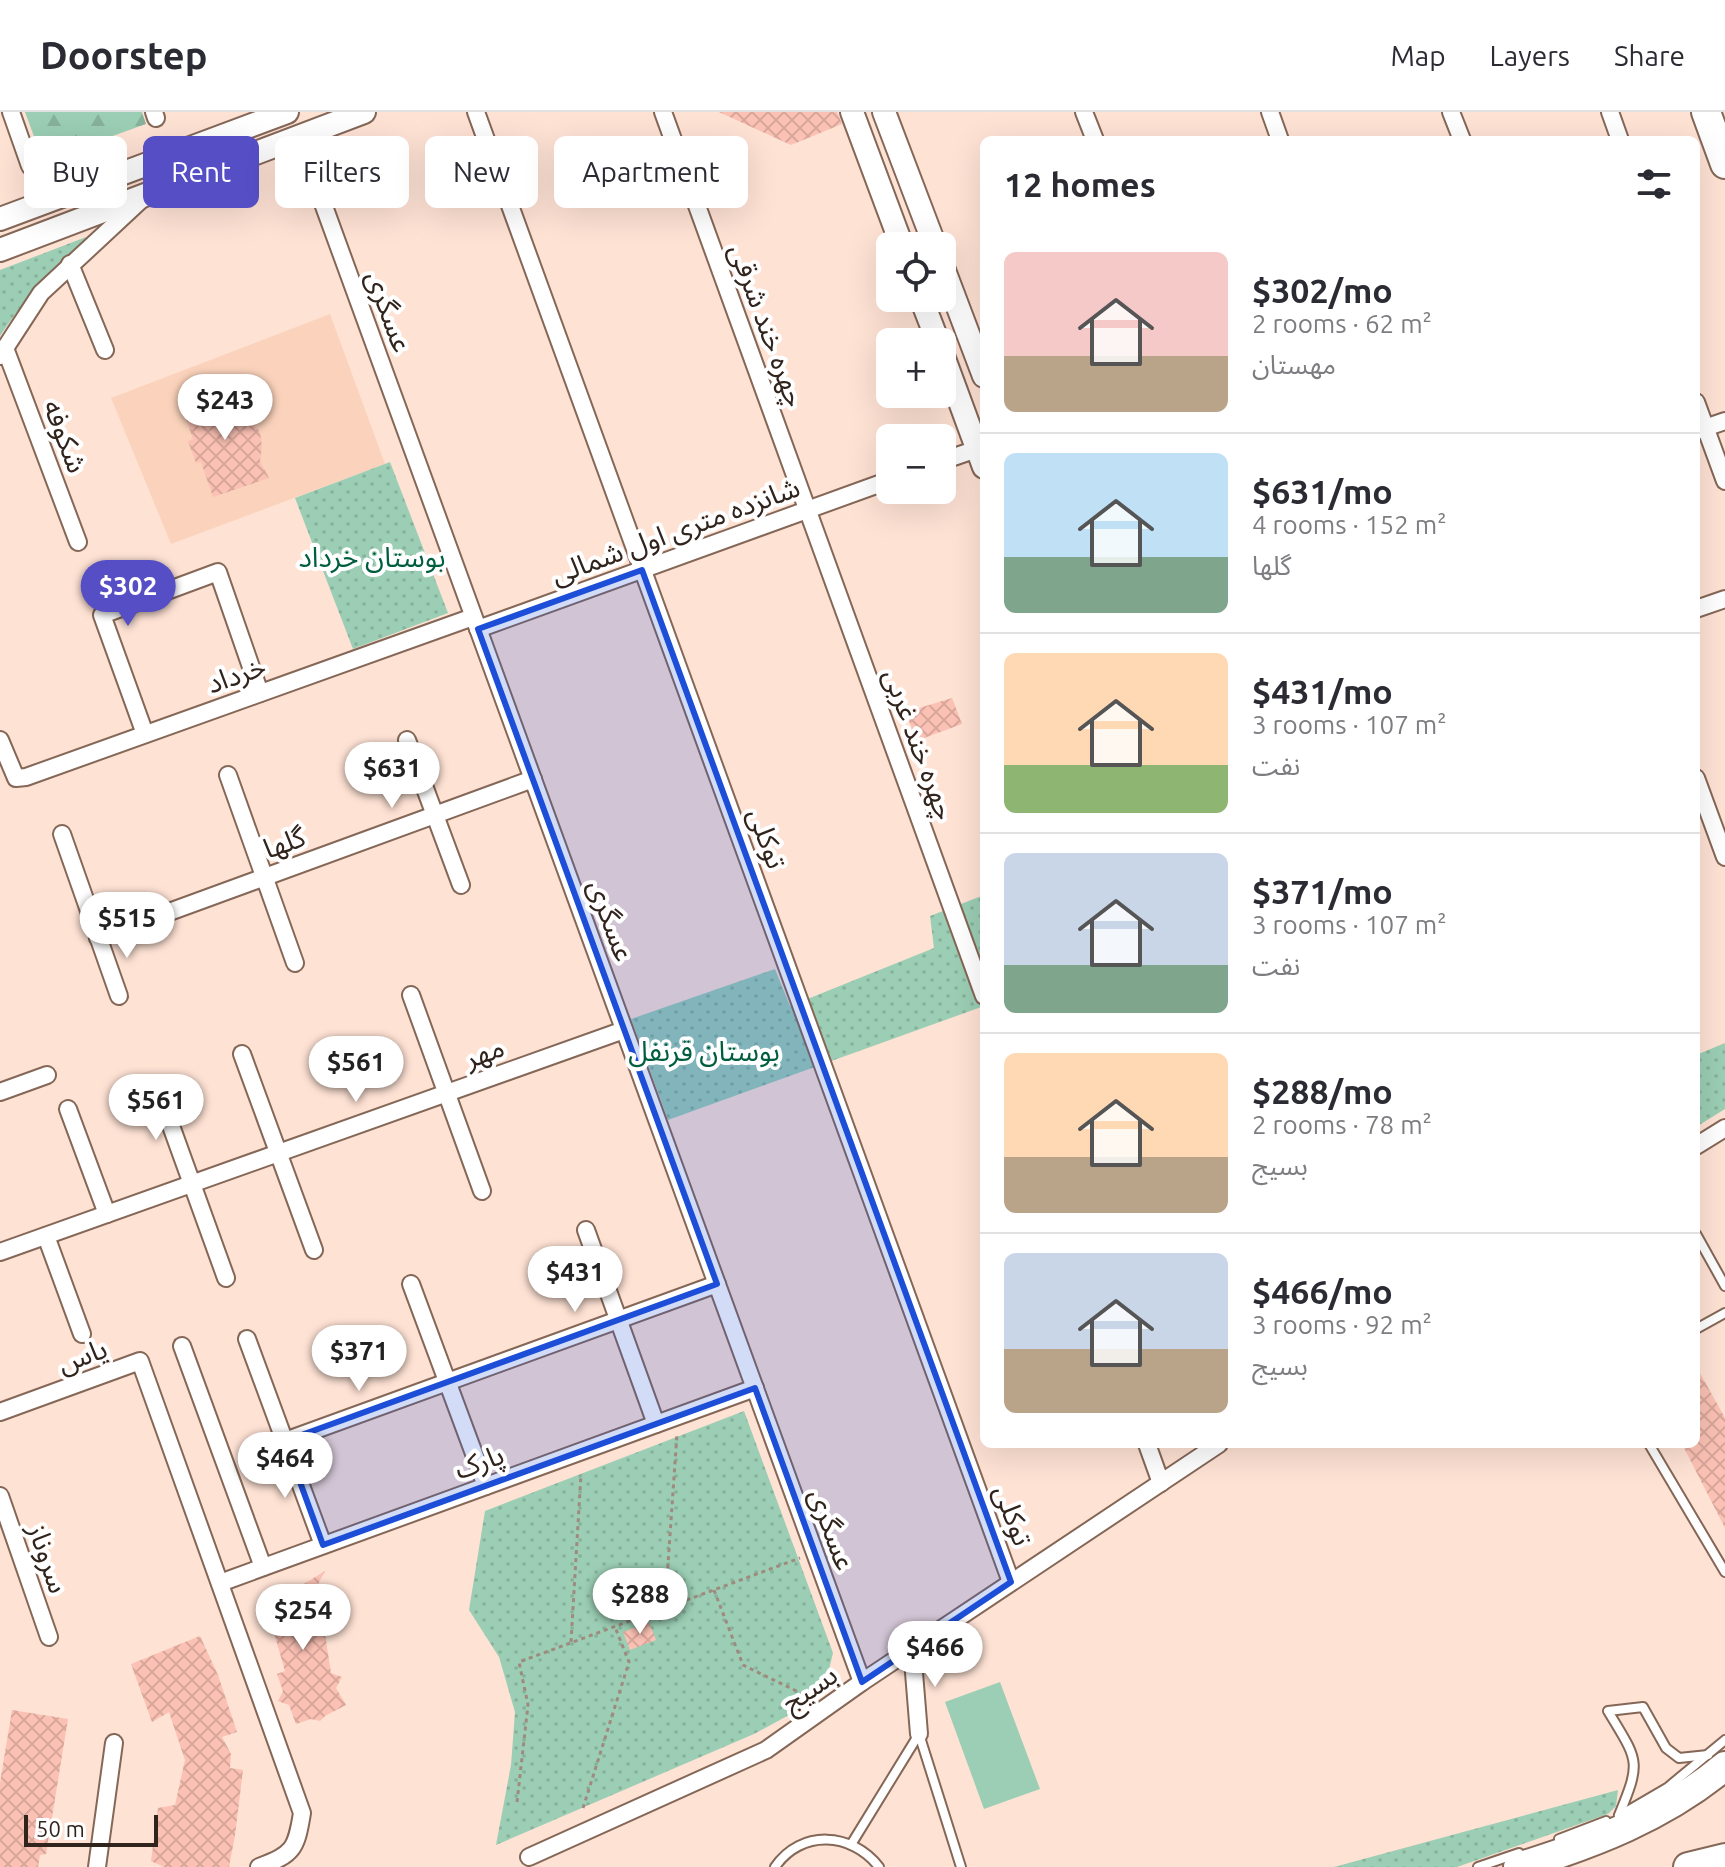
<!DOCTYPE html>
<html lang="en">
<head>
<meta charset="utf-8">
<style>
	body { margin:0; font-family:Ubuntu,"Noto Sans Arabic",sans-serif; background:#f2f2f3; color:#2b2b33; height:100vh; display:flex; flex-direction:column; font-size:30px; white-space:nowrap }
	* { box-sizing:border-box; margin:0 }
	p { font-size:26px; color:#7c7c81 }
	.icon { flex:none; width:44px; height:44px; fill:none; stroke:currentColor; stroke-width:2; stroke-linecap:round; stroke-linejoin:round }
	.map { position:relative; flex:1; overflow:hidden }
	.drawer { position:absolute; left:980px; top:24px; width:720px; height:1312px; display:flex; flex-direction:column; background:#fff; border-radius:12px; box-shadow:0 8px 32px #0002 }
	.drawer>* { flex:none }
	.guide { position:absolute; left:24px; top:24px; width:760px; height:72px; display:flex; gap:16px }
	.tools { position:absolute; left:876px; top:120px; display:grid; gap:16px }
	.tools a { display:grid; place-items:center; width:80px; height:80px; border-radius:12px; background:#fff; box-shadow:0 8px 32px #0002; font-size:40px }
	.scale { position:absolute; left:24px; bottom:20px; width:134px; box-sizing:border-box; padding-left:8px; border:4px solid #31241d; border-top:0; font-size:22px; line-height:28px; white-space:nowrap; color:#31241d; -webkit-text-stroke:6px #fff; paint-order:stroke }
	.price { position:absolute; translate:-50% -68px; padding:0 18px; border-radius:28px; background:#fff; color:#222; font-size:26px; line-height:52px; filter:drop-shadow(0 2px 4px #0008) }
	.price::after { content:''; position:absolute; left:50%; top:48px; width:24px; height:18px; margin-left:-12px; background:inherit; clip-path:polygon(0 0,100% 0,50% 100%) }
	.price.on { background:#554ec5; color:#fff }
	ul { padding:0; list-style:none }
	li { display:flex; align-items:center; gap:24px; height:200px; padding:0 24px }
	li+li { border-top:2px solid #e1e1e2 }
	li span { display:grid; place-items:center; flex:none; width:224px; height:160px; border-radius:12px; color:#555 }
	li>.icon { margin-inline-start:auto }
	span .icon { width:96px; height:96px; fill:#fffc; stroke-width:1 }
	li b { font-size:34px }
	h2 { display:flex; justify-content:space-between; align-items:center; height:96px; padding:0 24px; font-size:34px }
	.tag { padding:0 28px; border-radius:12px; background:#fff; box-shadow:0 8px 32px #0002; font-size:28px; line-height:72px }
	.tag.on { background:#554ec5; color:#fff }
	header { display:flex; align-items:center; gap:48px; box-sizing:border-box; height:112px; padding:0 40px; background:#fff; border-bottom:2px solid #e1e1e2 }
	header strong { font-size:38px }
	nav { display:flex; gap:44px; margin-inline-start:auto; font-size:28px }
	.map>svg:first-child { display:block }
</style>
</head>
<body>
<header>
<strong>Doorstep</strong>
<nav><a>Map</a><a>Layers</a><a>Share</a></nav>
</header>
<div class="map">
<svg width="1725" height="1755" viewBox="0 0 1725 1755">
	<defs>
		<pattern id="green-dots" width="8" height="8" patternUnits="userSpaceOnUse" patternTransform="scale(2)"><rect width="8" height="8" fill="#9bceb4"/><path d="M2 2h.1M6 6h.1" fill="none" stroke="#86b19a" stroke-width="1.8" stroke-linecap="round"/></pattern>
		<pattern id="forest-firs" width="22" height="20" patternUnits="userSpaceOnUse" patternTransform="scale(2)"><rect width="22" height="20" fill="#9bceb4"/><path d="M5 1l3.5 6h-7zM16 11l3.5 6h-7z" fill="#86b19a"/></pattern>
		<pattern id="building-cross-hatch" width="8" height="8" patternUnits="userSpaceOnUse" patternTransform="scale(2)"><rect width="8" height="8" fill="#fbc1b4"/><path d="M0 0l8 8M0 8l8-8" fill="none" stroke="#d8a69a"/></pattern>
	</defs>
	<rect width="100%" height="100%" fill="#fee2d4"/>
	<!-- built -->
	<path fill="#fbd3bc" d="M330 202 385 352 171 432 111 286Z"/>
	<!-- green -->
	<g fill="url(#green-dots)">
		<path d="M94 122C57 152 26 184 0 224V158Z"/>
		<path d="M390 350 448 501 353 537 295 386Z"/>
		<path d="M984 783V894L668 1008 631 907 775 857 790 894 934 836 930 804Z"/>
		<path d="M1725 931V997L1696 1015V943Z"/>
		<path d="M744 1299 833 1541 826 1570 800 1597 754 1622 496 1733 511 1653 515 1600 499 1545 469 1498 485 1399Z"/>
		<path d="M1618 1678 1616 1694 1608 1702 1457 1755H1334Z"/>
	</g>
	<!-- forest -->
	<path fill="url(#forest-firs)" d="M25 0H142L146 12 43 49Z"/>
	<!-- pitch -->
	<path fill="#9bceb4" d="M1000 1570 1040 1677 984 1697 945 1590Z"/>
	<!-- building -->
	<g fill="url(#building-cross-hatch)">
		<path d="M719 0H837L842 12 791 33Z"/>
		<path d="M232 274 240 293 260 320 262 335 260 349 269 366 213 385 201 350 196 351 188 329 193 327 182 294Z"/>
		<path d="M952 586 962 612 916 629 906 600Z"/>
		<path d="M1696 1254 1725 1306V1416L1682 1332H1696Z"/>
		<path d="M325 1459 314 1480 318 1490 327 1497 321 1506 331 1520 325 1522 331 1561 342 1565 336 1576 346 1593 325 1604 320 1609 311 1607 296 1612 289 1593 278 1589 283 1579 277 1562 285 1559 274 1521 262 1515 267 1506 262 1491 271 1481 299 1475Z"/>
		<path d="M649 1510 656 1528 630 1538 623 1520Z"/>
		<path d="M200 1524 218 1563 237 1620 222 1625 231 1642 230 1656 243 1658 235 1723 229 1755H164L151 1749 158 1696 175 1693 185 1648 169 1600 152 1610 131 1552Z"/>
		<path d="M12 1598 68 1607 46 1742 40 1743 38 1755H0V1671Z"/>
	</g>
	<g fill="none" stroke-linecap="round" stroke-linejoin="round">
		<defs>
			<g id="lane">
				<path d="M1696 1122 1725 1174"/>
				<path d="M1696 1217 1725 1201"/>
				<path d="M1649 1332 1725 1460"/>
				<path d="M919 1622 961 1755"/>
				<path d="M1619 1703C1642 1648 1638 1649 1608 1599L1643 1595 1666 1636 1679 1646 1708 1643"/>
				<path d="M1619 1704 1667 1676 1725 1628"/>
				<path d="M1559 1727 1606 1709"/>
				<path d="M852 1731 919 1622"/>
				<path d="M775 1755C801 1717 852 1720 879 1755"/>
				<path d="M1478 1755 1519 1741"/>
			</g>
			<g id="street">
				<path d="M11 0 30 54"/>
				<path d="M154 0 156 6"/>
				<path d="M476 0 1011 1470"/>
				<path d="M663 0 984 884"/>
				<path d="M1084 0 1095 28"/>
				<path d="M1270 0 1280 28"/>
				<path d="M1451 0 1462 28"/>
				<path d="M1610 0 1620 28"/>
				<path d="M313 64 862 1570"/>
				<path d="M70 152 105 238"/>
				<path d="M5 236 78 430"/>
				<path d="M0 244 41 181 140 89"/>
				<path d="M1696 290 1725 369"/>
				<path d="M1696 319 1725 309"/>
				<path d="M942 349 977 337"/>
				<path d="M1696 497 1725 487"/>
				<path d="M478 517 890 368"/>
				<path d="M145 622 102 503 218 460 260 581"/>
				<path d="M0 628 16 666 26 665 473 505"/>
				<path d="M407 628 461 773"/>
				<path d="M228 663 295 851"/>
				<path d="M1696 666 1725 745"/>
				<path d="M62 722 119 884"/>
				<path d="M98 826 533 667"/>
				<path d="M411 883 482 1079"/>
				<path d="M242 942 314 1138"/>
				<path d="M157 975 226 1166"/>
				<path d="M0 980 47 963"/>
				<path d="M68 997 107 1102"/>
				<path d="M1696 1034 1725 1016"/>
				<path d="M586 1118 656 1312"/>
				<path d="M46 1124 82 1222"/>
				<path d="M0 1140 624 918"/>
				<path d="M411 1172 486 1374"/>
				<path d="M247 1227 323 1433"/>
				<path d="M182 1234 263 1455"/>
				<path d="M0 1300 140 1249 302 1701C296 1738 293 1742 259 1755"/>
				<path d="M285 1329 717 1172"/>
				<path d="M1147 1332 1161 1371"/>
				<path d="M0 1384 49 1525"/>
				<path d="M220 1471 755 1276"/>
				<path d="M912 1536 919 1622"/>
				<path d="M529 1745 766 1638 862 1570 1219 1332"/>
				<path d="M97 1755 114 1631"/>
			</g>
			<g id="secondary">
				<path d="M852 0 902 134"/>
				<path d="M884 0 935 134"/>
				<path d="M0 107 287 0"/>
				<path d="M0 138 364 0"/>
				<path d="M942 153 984 264"/>
				<path d="M921 186 938 230"/>
				<path d="M942 241 984 355"/>
			</g>
			<g id="highway">
				<path d="M1706 0 1725 52"/>
				<path d="M1518 1755C1593 1732 1664 1705 1725 1654"/>
				<path d="M1688 1755 1725 1746"/>
			</g>
		</defs>
		<!-- lane casing -->
		<use href="#lane" stroke="#856757" stroke-width="12"/>
		<!-- street casing -->
		<use href="#street" stroke="#856757" stroke-width="20"/>
		<!-- secondary casing -->
		<use href="#secondary" stroke="#856757" stroke-width="26"/>
		<!-- highway casing -->
		<use href="#highway" stroke="#856757" stroke-width="32"/>
		<!-- path -->
		<g stroke="#9f8a7f" stroke-width="3" stroke-dasharray="4 4" stroke-linecap="butt">
			<path d="M714 1478 743 1553 811 1586"/>
			<path d="M665 1496 677 1322"/>
			<path d="M571 1530 581 1362"/>
			<path d="M517 1690 528 1593 519 1550 800 1446"/>
			<path d="M583 1696 629 1550 615 1515"/>
		</g>
		<!-- lane -->
		<use href="#lane" stroke="#fff" stroke-width="8"/>
		<!-- street -->
		<use href="#street" stroke="#fff" stroke-width="16"/>
		<!-- secondary -->
		<use href="#secondary" stroke="#fff" stroke-width="22"/>
		<!-- highway -->
		<use href="#highway" stroke="#fff" stroke-width="28"/>
	</g>
	<!-- marked area -->
	<path fill="#1d4ed8" fill-opacity="0.2" stroke="#1d4ed8" stroke-width="6" stroke-linejoin="round" d="M642 458 1011 1470 862 1570 755 1276 323 1433 285 1329 717 1172 478 517Z"/>
	<g text-anchor="middle" dominant-baseline="central" stroke-width="8" stroke-linejoin="round" paint-order="stroke">
		<!-- street labels -->
		<g font-size="28" fill="#31241d" stroke="#fff">
			<text transform="translate(390 199) rotate(70)">عسگری</text>
			<text transform="translate(768 213) rotate(70)">چهره خند شرقی</text>
			<text transform="translate(66 324) rotate(69)">شکوفه</text>
			<text transform="translate(675 418) rotate(-20)">شانزده متری اول شمالی</text>
			<text transform="translate(236 562) rotate(-19)">خرداد</text>
			<text transform="translate(920 632) rotate(70)">چهره خند غربی</text>
			<text transform="translate(768 726) rotate(70)">توکلی</text>
			<text transform="translate(284 730) rotate(-20)">گلها</text>
			<text transform="translate(612 808) rotate(70)">عسگری</text>
			<text transform="translate(484 940) rotate(-20)">مهر</text>
			<text transform="translate(82 1243) rotate(-20)">یاس</text>
			<text transform="translate(479 1349) rotate(-20)">پارک</text>
			<text transform="translate(1014 1403) rotate(70)">توکلی</text>
			<text transform="translate(833 1417) rotate(70)">عسگری</text>
			<text transform="translate(49 1446) rotate(71)">سروناز</text>
			<text transform="translate(809 1576) rotate(-35)">بسیج</text>
		</g>
		<!-- park labels -->
		<g font-size="28" fill="#005e3f" stroke="#fff">
			<text x="372" y="444">بوستان خرداد</text>
			<text x="704" y="938">بوستان قرنفل</text>
		</g>
	</g>
</svg>
<div class="tools">
<a><svg class="icon" aria-label="locate" viewBox="0 0 24 24"><circle cx="12" cy="12" r="6"/><path d="M12 2v4M12 18v4M2 12h4M18 12h4"/></svg></a>
<a>+</a>
<a>−</a>
</div>
<div class="scale">50 m</div>
<b class="price" style="left:225px;top:330px">$243</b>
<b class="price on" style="left:128px;top:516px">$302</b>
<b class="price" style="left:392px;top:698px">$631</b>
<b class="price" style="left:127px;top:848px">$515</b>
<b class="price" style="left:356px;top:992px">$561</b>
<b class="price" style="left:156px;top:1030px">$561</b>
<b class="price" style="left:575px;top:1202px">$431</b>
<b class="price" style="left:359px;top:1281px">$371</b>
<b class="price" style="left:285px;top:1388px">$464</b>
<b class="price" style="left:640px;top:1524px">$288</b>
<b class="price" style="left:303px;top:1540px">$254</b>
<b class="price" style="left:935px;top:1577px">$466</b>
<div class="guide">
<a class="tag">Buy</a>
<a class="tag on">Rent</a>
<a class="tag">Filters</a>
<a class="tag">New</a>
<a class="tag">Apartment</a>
</div>
<section class="drawer">
<h2>12 homes<svg class="icon" aria-label="filters" viewBox="0 0 24 24"><path d="M4 7h16M4 17h16"/><circle cx="9" cy="7" r="2"/><circle cx="15" cy="17" r="2"/></svg></h2>
<ul>
<li><span style="background:linear-gradient(#f6c9c9 65%,#b9a48a 0)"><svg class="icon" aria-label="home" viewBox="0 0 24 24"><path d="M3 11l9-7 9 7M6 9v11h12V9"/></svg></span><div><b>$302/mo</b><p>2 rooms · 62 m²</p><p>مهستان</p></div></li>
<li><span style="background:linear-gradient(#bfe0f5 65%,#7fa58c 0)"><svg class="icon" aria-label="home" viewBox="0 0 24 24"><path d="M3 11l9-7 9 7M6 9v11h12V9"/></svg></span><div><b>$631/mo</b><p>4 rooms · 152 m²</p><p>گلها</p></div></li>
<li><span style="background:linear-gradient(#ffd9b3 70%,#8fb573 0)"><svg class="icon" aria-label="home" viewBox="0 0 24 24"><path d="M3 11l9-7 9 7M6 9v11h12V9"/></svg></span><div><b>$431/mo</b><p>3 rooms · 107 m²</p><p>نفت</p></div></li>
<li><span style="background:linear-gradient(#c9d6e8 70%,#7fa58c 0)"><svg class="icon" aria-label="home" viewBox="0 0 24 24"><path d="M3 11l9-7 9 7M6 9v11h12V9"/></svg></span><div><b>$371/mo</b><p>3 rooms · 107 m²</p><p>نفت</p></div></li>
<li><span style="background:linear-gradient(#ffd9b3 65%,#b9a48a 0)"><svg class="icon" aria-label="home" viewBox="0 0 24 24"><path d="M3 11l9-7 9 7M6 9v11h12V9"/></svg></span><div><b>$288/mo</b><p>2 rooms · 78 m²</p><p>بسیج</p></div></li>
<li><span style="background:linear-gradient(#c9d6e8 60%,#b9a48a 0)"><svg class="icon" aria-label="home" viewBox="0 0 24 24"><path d="M3 11l9-7 9 7M6 9v11h12V9"/></svg></span><div><b>$466/mo</b><p>3 rooms · 92 m²</p><p>بسیج</p></div></li>
</ul>
</section>
</div>
</body>
</html>
